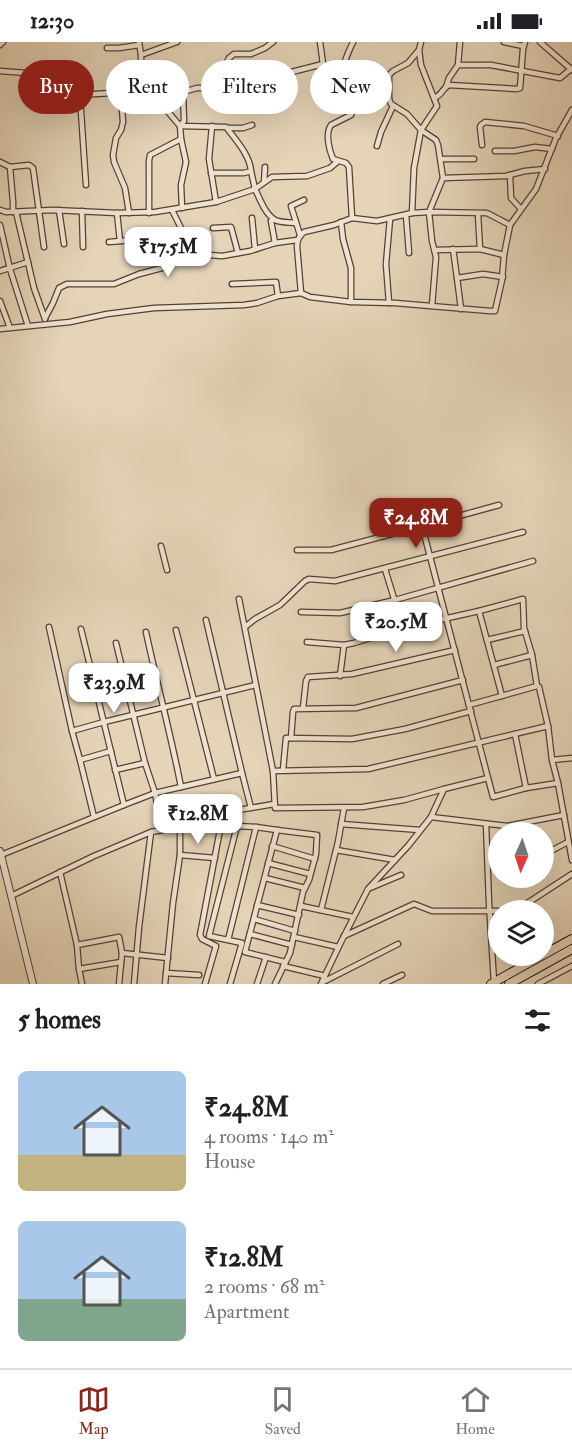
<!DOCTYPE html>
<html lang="en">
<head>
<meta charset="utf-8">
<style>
	body { margin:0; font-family:"IM FELL Double Pica",serif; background:#f2f2f2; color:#202124; height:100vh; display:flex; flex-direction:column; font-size:22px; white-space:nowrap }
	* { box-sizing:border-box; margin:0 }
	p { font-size:20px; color:#757577 }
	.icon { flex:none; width:33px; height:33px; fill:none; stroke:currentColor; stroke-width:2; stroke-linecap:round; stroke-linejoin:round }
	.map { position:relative; height:942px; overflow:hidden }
	.drawer { display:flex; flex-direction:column; background:#fff; flex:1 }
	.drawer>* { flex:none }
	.top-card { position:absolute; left:18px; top:18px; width:537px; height:54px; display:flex; gap:12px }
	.needle { width:39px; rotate:183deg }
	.buttons { position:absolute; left:488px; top:780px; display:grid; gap:12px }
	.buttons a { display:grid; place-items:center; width:66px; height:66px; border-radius:50%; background:#fff; box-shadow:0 6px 24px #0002; font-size:30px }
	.price { position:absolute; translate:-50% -51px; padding:0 14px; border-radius:12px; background:#fff; color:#222; font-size:20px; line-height:39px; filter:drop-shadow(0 2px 3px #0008) }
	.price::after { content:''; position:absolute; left:50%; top:36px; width:18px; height:14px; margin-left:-9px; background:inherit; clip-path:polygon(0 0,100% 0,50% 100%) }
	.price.selected { background:#8f2418; color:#fff }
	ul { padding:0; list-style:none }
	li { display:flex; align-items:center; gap:18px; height:150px; padding:0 18px }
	li span { display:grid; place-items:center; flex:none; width:168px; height:120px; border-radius:9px; color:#555 }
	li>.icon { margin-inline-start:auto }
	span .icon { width:72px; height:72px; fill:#fffc; stroke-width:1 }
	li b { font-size:26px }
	h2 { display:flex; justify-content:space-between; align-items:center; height:72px; padding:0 18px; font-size:26px }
	.pill { padding:0 21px; border-radius:27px; background:#fff; box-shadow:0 6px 24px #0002; font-size:21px; line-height:54px }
	.pill.selected { background:#8f2418; color:#fff }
	.status { display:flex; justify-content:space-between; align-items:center; height:42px; padding:0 30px; background:#fff; direction:ltr }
	.status svg { height:16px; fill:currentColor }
	.dock { display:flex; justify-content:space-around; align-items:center; height:84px; border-top:2px solid #e0e0e0; background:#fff; font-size:16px; color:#757577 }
	.dock a { display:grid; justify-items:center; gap:3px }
	.dock .selected { color:#8f2418 }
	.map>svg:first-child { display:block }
</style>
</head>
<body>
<div class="status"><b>12:30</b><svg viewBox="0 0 49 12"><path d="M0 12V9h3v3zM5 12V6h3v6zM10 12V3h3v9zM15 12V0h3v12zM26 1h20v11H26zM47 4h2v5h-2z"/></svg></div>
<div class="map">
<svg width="572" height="942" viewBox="0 0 572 942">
	<rect width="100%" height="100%" fill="#e5d4b8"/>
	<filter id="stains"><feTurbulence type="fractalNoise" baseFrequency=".00333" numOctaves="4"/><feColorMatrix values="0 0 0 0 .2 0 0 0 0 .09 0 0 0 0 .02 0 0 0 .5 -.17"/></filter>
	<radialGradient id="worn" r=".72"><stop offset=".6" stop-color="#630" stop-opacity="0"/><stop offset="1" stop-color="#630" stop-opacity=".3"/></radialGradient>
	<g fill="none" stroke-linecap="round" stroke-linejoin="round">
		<defs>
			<g id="minor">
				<path d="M320 0 323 22 331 27 344 31"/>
				<path d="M353 0C350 7 345 16 344 24 342 36 349 53 360 58L389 57"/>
				<path d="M504 0 523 4"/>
				<path d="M540 0 572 28"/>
				<path d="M0 3 3 0"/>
				<path d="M107 6H119L139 3"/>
				<path d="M141 13 177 0"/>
				<path d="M458 23H491L560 36 571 27"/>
				<path d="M244 28 255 31 276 34 323 22"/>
				<path d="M0 29 40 32 55 26H65L69 29 80 53"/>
				<path d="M446 45 449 36 458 23 460 0"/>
				<path d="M434 56C443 53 442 46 449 43L517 47 520 46 523 7 525 0"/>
				<path d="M212 84 209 117 216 160"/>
				<path d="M228 86H243L252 83"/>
				<path d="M482 103 480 85 481 83 485 80 524 84 558 94"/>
				<path d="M377 104 381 90 393 64"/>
				<path d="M495 109H514L535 105 552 107"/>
				<path d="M441 117H474"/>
				<path d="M0 120 10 125 29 123 33 126 44 205"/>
				<path d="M10 125 13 160V170"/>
				<path d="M251 129 255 147 272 135 307 134 330 126 337 120"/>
				<path d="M211 131H244L251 129C250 113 235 97 226 85L180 84 184 79 183 50 197 46H213L223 35 225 24 229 16 234 12H251L265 6 273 0"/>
				<path d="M510 133 511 156 521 167"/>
				<path d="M443 136 506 134 525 129 545 127"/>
				<path d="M264 140 265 125"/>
				<path d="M86 143 80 55V53L111 51 121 54 126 39 141 20V13L139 0"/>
				<path d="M0 168 6 170 53 168 117 171 155 170 216 160 255 147C260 157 265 172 275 178 281 181 290 180 296 181"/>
				<path d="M59 168 64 202"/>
				<path d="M172 168 185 194 190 214"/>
				<path d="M82 169 83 205"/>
				<path d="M16 170 34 246 45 277"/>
				<path d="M117 171 120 199"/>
				<path d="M129 171 125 146 114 120 113 113 116 96 121 88 123 80 121 54 130 53 164 65 180 84 181 97 186 120 181 143 182 166"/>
				<path d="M149 171V119L150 113 181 97"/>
				<path d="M412 171 414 126 421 88 437 64 421 23 419 8 421 0"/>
				<path d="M478 172 480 207"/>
				<path d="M406 173 409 211"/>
				<path d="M252 176 255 207"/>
				<path d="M352 176 349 125 346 121 333 117C329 108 325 91 331 83L351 73 357 57"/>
				<path d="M271 179 275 201"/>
				<path d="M341 180 343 197 351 226V260"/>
				<path d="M0 183 10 227 28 284"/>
				<path d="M213 186 231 185 238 211"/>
				<path d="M300 193 291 164 304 158"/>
				<path d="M109 200 133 198"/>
				<path d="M453 207 457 236"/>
				<path d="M435 208 480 207 504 213"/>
				<path d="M0 229 28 220"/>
				<path d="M232 242 276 240 278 254"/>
				<path d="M301 251 297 204C297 198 299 194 304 190L334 183 352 176 377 179 412 171 429 170 443 136 438 103 436 98 421 88 407 72 391 62 389 57V33L393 29 408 21 419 8"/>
				<path d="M0 259 10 286"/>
				<path d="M389 261 386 222 390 177"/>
				<path d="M432 264 436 215 432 199 429 170 487 171 510 183"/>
				<path d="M461 267 457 236 483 232 503 235"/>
				<path d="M45 276 53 261 59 246 67 242H114L139 232 162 226 190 214 197 212 222 214 250 209 275 201 297 198"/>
				<path d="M0 287 70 280 107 272 154 266 244 263 257 261 278 254 301 251 310 255 351 260 395 261 490 269H495L502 238 504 213 510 183 536 147 556 96 572 68"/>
				<path d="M422 484 499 463"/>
				<path d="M161 504 167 528"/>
				<path d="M297 508H331L422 484 488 736 444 747 431 775 408 804 368 847 340 902 321 942"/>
				<path d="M385 527 403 586"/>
				<path d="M239 557 273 729"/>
				<path d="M479 569 502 654"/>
				<path d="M301 570 340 571 395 558 533 519"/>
				<path d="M206 578 242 731"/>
				<path d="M49 585 72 689 104 680 256 643"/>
				<path d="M245 585 255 577 280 563 305 539 309 537 335 539 523 490"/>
				<path d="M81 587 124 763"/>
				<path d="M176 588 214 737"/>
				<path d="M146 590C157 642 171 693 181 745"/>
				<path d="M487 598 525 589"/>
				<path d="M307 600 344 603 354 601 403 586 479 569 523 557 524 586 532 613 537 644"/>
				<path d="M116 601 145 721 155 751 162 788"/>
				<path d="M494 623 532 613"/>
				<path d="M340 634 344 603"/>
				<path d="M469 663 537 644 539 645 548 684"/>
				<path d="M303 666 306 639 308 635 352 632 455 608"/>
				<path d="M72 689 80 718 111 709"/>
				<path d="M515 692 526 746"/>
				<path d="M291 696 293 670 294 667 356 666 463 638"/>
				<path d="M80 718 94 775"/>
				<path d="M115 728 145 721"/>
				<path d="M283 728 286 696 352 697 405 687 471 669"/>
				<path d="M488 736 493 755 526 746 558 741 572 818"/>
				<path d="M558 741 552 718 572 716"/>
				<path d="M444 747 404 758 363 765 275 766 273 729 368 727 548 684 552 718"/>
				<path d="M431 775 507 784 564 773"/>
				<path d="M341 782 420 788"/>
				<path d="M486 782 489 861 494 940"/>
				<path d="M256 785 277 788"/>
				<path d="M272 804 315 817"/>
				<path d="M336 808 395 818"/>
				<path d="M1 813 124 763 155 751 242 731 251 766"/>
				<path d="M180 813 215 816"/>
				<path d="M543 813 568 800"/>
				<path d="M268 821 310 832"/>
				<path d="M60 830 77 903"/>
				<path d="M265 836 305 846"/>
				<path d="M370 846 401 833"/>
				<path d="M11 854 94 814 151 790"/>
				<path d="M257 863 299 873"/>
				<path d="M301 864 353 875"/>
				<path d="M321 868 338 800 344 766"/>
				<path d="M509 868H515L523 864 572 832"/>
				<path d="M254 877 295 889"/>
				<path d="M250 892 292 903"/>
				<path d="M344 894 414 862 432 869H498"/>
				<path d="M294 895 338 905"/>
				<path d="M228 898 256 785 237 784 209 894 242 901 230 942"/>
				<path d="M121 920 79 927 77 903 119 895 122 911 168 916"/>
				<path d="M283 924 325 934"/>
				<path d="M79 927 82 942"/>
				<path d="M166 931 199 933"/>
				<path d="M323 940 398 902"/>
				<path d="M119 942 122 911"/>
				<path d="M134 942 139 885 151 790 180 785"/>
				<path d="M165 942 173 861 180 813V785L233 769 274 762"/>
				<path d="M205 942 216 904 202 897 200 893 223 772"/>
				<path d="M257 942 266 915"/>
				<path d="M275 942 290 911 303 850 309 838 316 812 317 793 277 788 245 910 285 920"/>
				<path d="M383 942 402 933"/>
				<path d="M538 942 572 924"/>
			</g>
			<path id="tertiary" d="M0 809 33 942"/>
			<g id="trunk">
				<path d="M543 913 572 897"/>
				<path d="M491 942 541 914"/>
				<path d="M509 942 572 907"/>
			</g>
		</defs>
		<!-- minor casing -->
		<use href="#minor" stroke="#564031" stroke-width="7"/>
		<!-- tertiary casing -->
		<use href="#tertiary" stroke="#564031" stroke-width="8"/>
		<!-- trunk casing -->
		<use href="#trunk" stroke="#270e04" stroke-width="10"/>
		<!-- minor -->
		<use href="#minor" stroke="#eee3d1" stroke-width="4.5"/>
		<!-- tertiary -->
		<use href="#tertiary" stroke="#eee3d1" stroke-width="6"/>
		<!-- trunk -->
		<use href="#trunk" stroke="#e5d4b8" stroke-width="8"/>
	</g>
	<rect width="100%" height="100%" filter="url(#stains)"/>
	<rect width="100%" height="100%" fill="url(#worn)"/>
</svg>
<div class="buttons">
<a><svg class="needle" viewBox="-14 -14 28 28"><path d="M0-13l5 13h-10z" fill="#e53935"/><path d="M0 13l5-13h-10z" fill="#757577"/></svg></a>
<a><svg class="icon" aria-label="layers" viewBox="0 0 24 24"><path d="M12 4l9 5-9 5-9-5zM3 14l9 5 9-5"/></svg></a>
</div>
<b class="price" style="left:168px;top:236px">₹17.5M</b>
<b class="price selected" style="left:416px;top:507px">₹24.8M</b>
<b class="price" style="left:396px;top:611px">₹20.5M</b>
<b class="price" style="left:114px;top:672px">₹23.9M</b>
<b class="price" style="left:198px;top:803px">₹12.8M</b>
<div class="top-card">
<a class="pill selected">Buy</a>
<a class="pill">Rent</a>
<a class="pill">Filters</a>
<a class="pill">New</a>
</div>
</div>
<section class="drawer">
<h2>5 homes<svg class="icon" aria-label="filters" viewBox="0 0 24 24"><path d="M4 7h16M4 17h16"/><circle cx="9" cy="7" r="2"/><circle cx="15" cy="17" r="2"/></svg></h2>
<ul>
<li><span style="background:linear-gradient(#a9c7e8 70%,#c2b280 0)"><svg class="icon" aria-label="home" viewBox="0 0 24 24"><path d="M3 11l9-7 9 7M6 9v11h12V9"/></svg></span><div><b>₹24.8M</b><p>4 rooms · 140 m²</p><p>House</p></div></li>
<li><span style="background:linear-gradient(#a9c7e8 65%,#7fa58c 0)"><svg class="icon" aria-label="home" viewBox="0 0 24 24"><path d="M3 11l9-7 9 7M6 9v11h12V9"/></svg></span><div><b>₹12.8M</b><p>2 rooms · 68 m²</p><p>Apartment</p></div></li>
</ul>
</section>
<nav class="dock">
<a class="selected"><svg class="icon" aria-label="map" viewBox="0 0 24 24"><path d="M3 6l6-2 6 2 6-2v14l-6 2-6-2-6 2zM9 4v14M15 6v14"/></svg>Map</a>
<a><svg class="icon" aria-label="saved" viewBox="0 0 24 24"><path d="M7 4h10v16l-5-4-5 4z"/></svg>Saved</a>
<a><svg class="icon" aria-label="home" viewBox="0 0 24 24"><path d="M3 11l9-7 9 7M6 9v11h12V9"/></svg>Home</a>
</nav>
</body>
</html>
